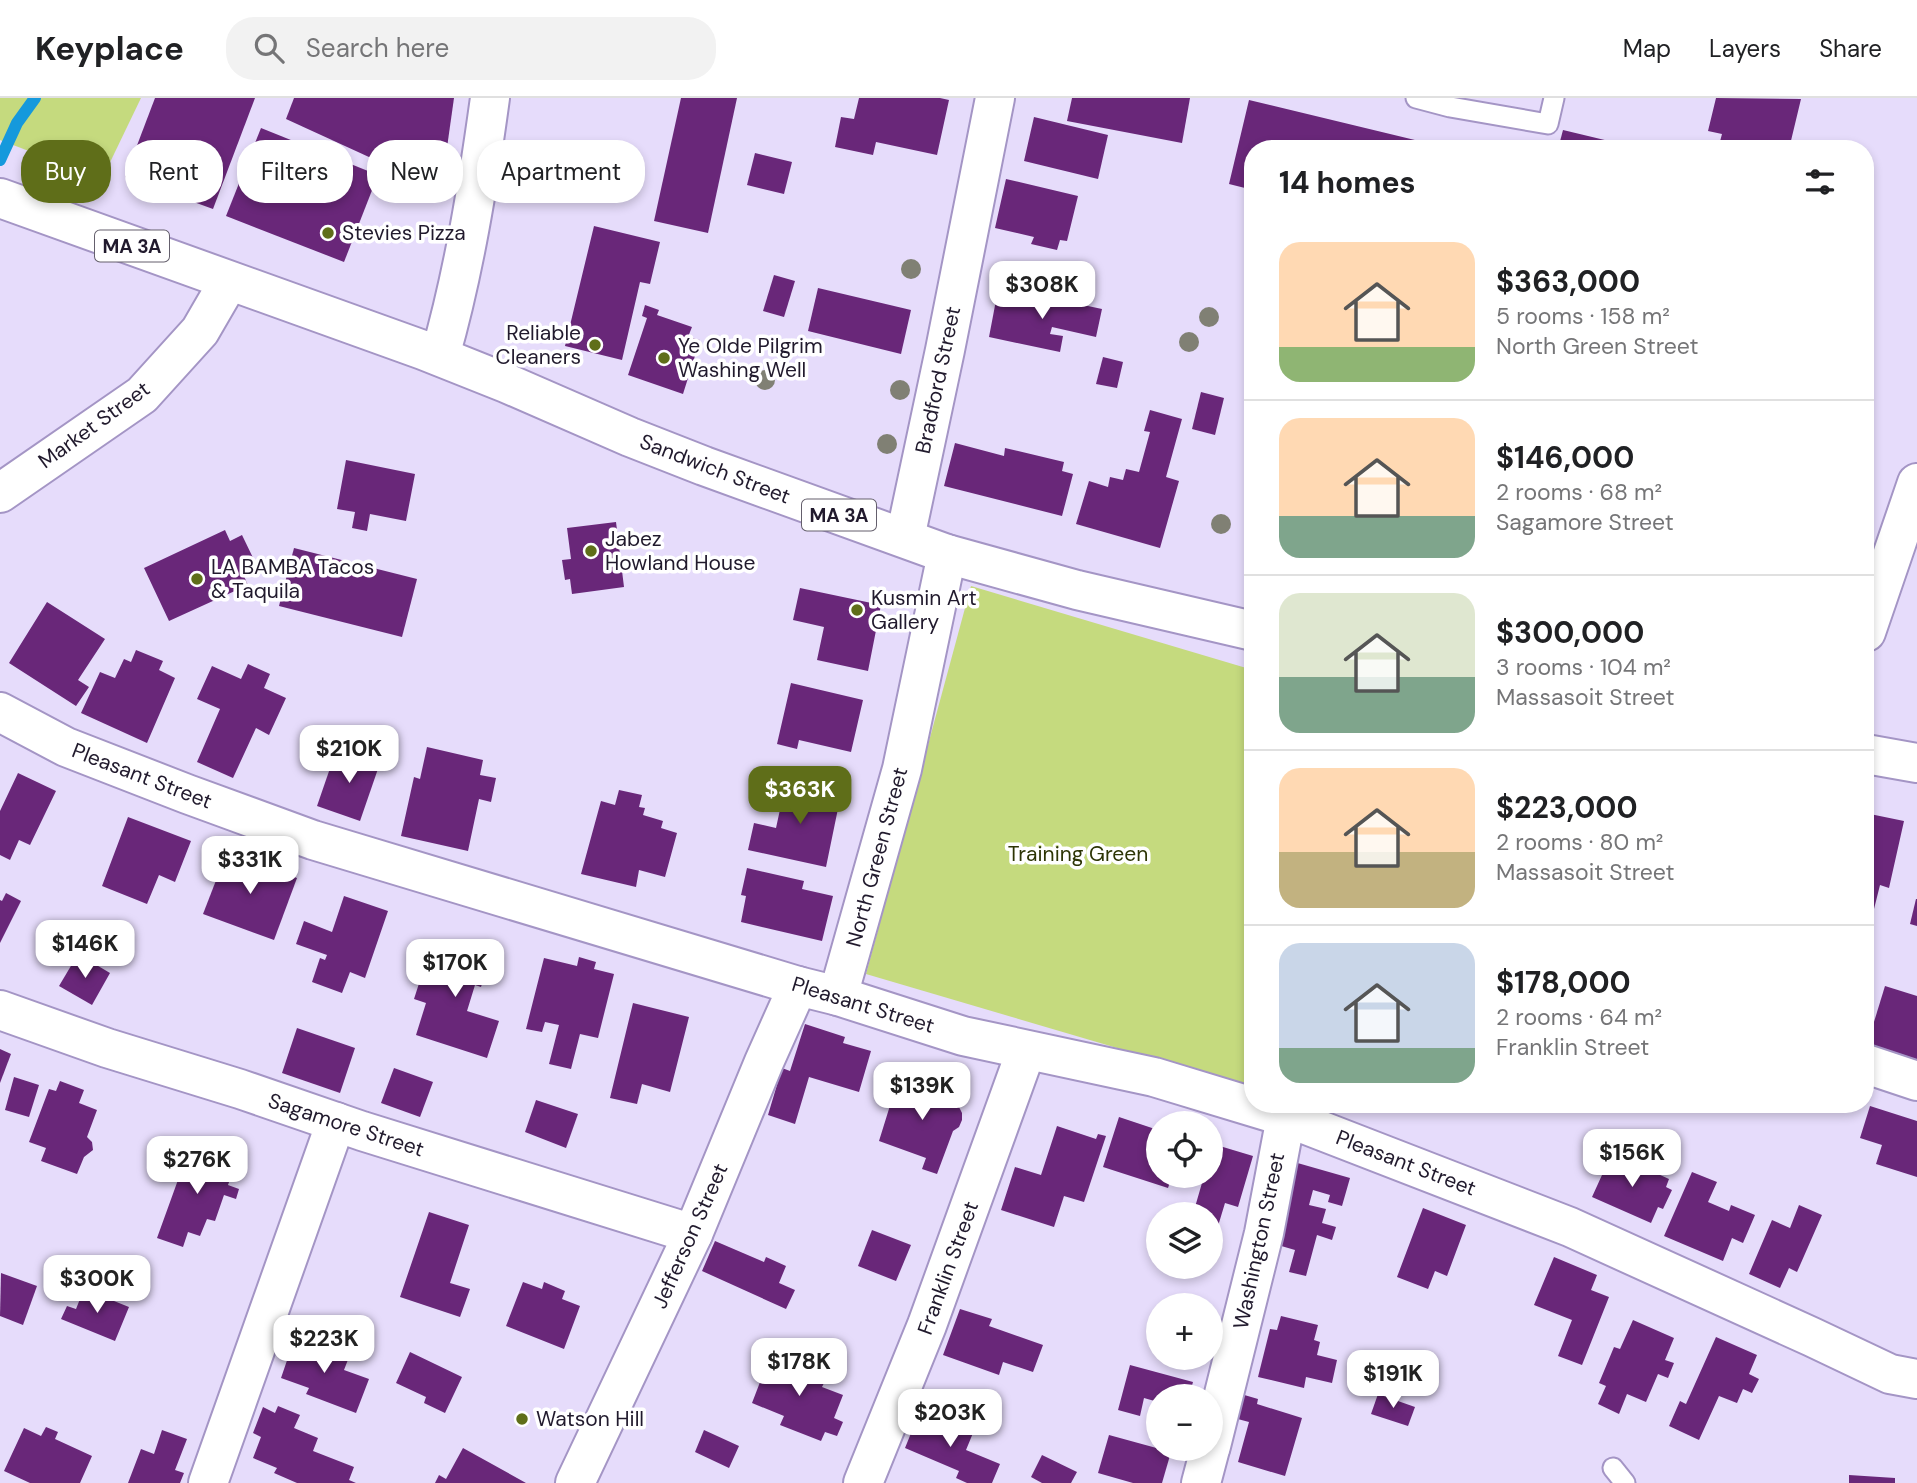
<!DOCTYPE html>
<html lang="en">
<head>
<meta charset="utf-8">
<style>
	body { margin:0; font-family:"DM Sans",sans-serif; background:#f2f2f2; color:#202124; height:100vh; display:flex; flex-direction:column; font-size:26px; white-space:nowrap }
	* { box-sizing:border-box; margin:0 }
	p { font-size:23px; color:#757577 }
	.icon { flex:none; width:38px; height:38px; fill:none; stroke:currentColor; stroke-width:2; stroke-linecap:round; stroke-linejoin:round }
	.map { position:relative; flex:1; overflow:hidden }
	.drawer { position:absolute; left:1244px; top:42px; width:630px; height:973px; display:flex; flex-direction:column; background:#fff; border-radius:28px; box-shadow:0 4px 10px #0003 }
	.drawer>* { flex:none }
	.top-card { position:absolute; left:21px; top:42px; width:665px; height:63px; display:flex; gap:14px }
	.tools { position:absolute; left:1146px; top:1013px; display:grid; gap:14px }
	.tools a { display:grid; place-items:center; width:77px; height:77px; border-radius:50%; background:#fff; box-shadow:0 4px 10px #0003; font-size:35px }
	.price { position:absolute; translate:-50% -60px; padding:0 16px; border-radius:14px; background:#fff; color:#222; font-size:23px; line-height:46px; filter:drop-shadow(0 2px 4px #0008) }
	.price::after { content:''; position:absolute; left:50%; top:42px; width:21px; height:16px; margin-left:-10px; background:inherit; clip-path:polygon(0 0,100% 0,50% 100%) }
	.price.selected { background:#5f6e19; color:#fff }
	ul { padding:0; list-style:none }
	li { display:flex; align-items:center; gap:21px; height:175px; padding:0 35px }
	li+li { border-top:2px solid #e0e0e0 }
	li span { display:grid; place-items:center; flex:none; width:196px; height:140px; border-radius:21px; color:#555 }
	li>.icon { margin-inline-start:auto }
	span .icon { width:84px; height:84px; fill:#fffc; stroke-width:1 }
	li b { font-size:30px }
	h2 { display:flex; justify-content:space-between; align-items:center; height:84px; padding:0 35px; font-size:30px }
	.pill { padding:0 24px; border-radius:28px; background:#fff; box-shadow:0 4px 10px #0003; font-size:24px; line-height:63px }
	.pill.selected { background:#5f6e19; color:#fff }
	header { display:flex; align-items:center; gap:42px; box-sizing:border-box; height:98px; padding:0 35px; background:#fff; border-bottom:2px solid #e0e0e0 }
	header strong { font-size:33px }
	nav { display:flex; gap:38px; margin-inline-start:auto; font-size:24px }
	.search { width:490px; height:63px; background:#f2f2f2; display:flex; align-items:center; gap:18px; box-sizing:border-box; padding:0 24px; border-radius:28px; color:#757577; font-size:26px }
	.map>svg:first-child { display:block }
</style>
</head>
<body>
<header>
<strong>Keyplace</strong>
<div class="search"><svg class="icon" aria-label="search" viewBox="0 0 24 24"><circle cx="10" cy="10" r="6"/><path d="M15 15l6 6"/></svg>Search here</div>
<nav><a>Map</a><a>Layers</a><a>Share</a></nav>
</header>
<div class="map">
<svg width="1917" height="1385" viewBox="0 0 1917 1385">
	<rect width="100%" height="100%" fill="#e6dcfb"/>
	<!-- park -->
	<g fill="#c5da7e">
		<path d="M0 0H141L102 81 0 42Z"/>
		<path d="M971 488 1253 572V990L866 876Z"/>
	</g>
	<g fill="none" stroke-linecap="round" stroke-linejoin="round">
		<!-- stream -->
		<path stroke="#1599dc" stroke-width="12" d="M0 62 17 25 35 0"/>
	</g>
	<!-- building -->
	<g fill="#692779">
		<path d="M155 0H255L213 111 125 79Z"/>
		<path d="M294 0H454L441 92 286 21Z"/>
		<path d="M681 0H737L708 135 654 123Z"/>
		<path d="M859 0H940L949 2 937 57 876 44 873 57 835 49 841 19 854 21Z"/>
		<path d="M1072 0H1190L1182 45 1067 23Z"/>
		<path d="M1716 0 1801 1 1789 51H1718L1722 36 1708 33Z"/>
		<path d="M1249 2 1448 50V51H1253V92L1229 86Z"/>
		<path d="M1034 19 1108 37 1098 81 1024 63Z"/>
		<path d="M261 30 378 77 344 164 226 118Z"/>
		<path d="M1563 32 1638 50V51H1558Z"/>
		<path d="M755 55 792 64 784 96 747 87Z"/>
		<path d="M1006 81 1078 98 1067 143 1060 142 1057 152 1031 146 1034 139 995 130Z"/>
		<path d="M594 128 660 144 650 186 640 184 622 262 565 248Z"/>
		<path d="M774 177 795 183 784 219 763 213Z"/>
		<path d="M818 190 911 212 901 256 808 233Z"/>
		<path d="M997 197 1040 206 1041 198 1102 211 1096 239 1052 229 1050 236 1063 238 1060 254 989 239Z"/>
		<path d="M645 207 659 212 657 217 692 229 688 239 700 242 683 296 628 277 647 220 642 218Z"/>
		<path d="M1103 259 1123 264 1117 290 1096 286Z"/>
		<path d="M1201 294 1224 300 1215 337 1192 331Z"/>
		<path d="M1150 312 1182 321 1166 379 1179 383 1160 450 1076 426 1089 383 1108 389 1110 379 1123 382 1126 371 1139 374 1150 334 1144 333Z"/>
		<path d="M955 345 1004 358 1005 350 1064 364 1062 373 1073 376 1062 418 944 388Z"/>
		<path d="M346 362 415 376 406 423 370 416 367 433 352 430 355 414 337 411Z"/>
		<path d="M616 424 624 489 572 496 570 481 565 482 562 462 571 461 567 430Z"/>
		<path d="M225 432 230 443 242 437 257 468 242 474 248 487 169 523 144 470Z"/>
		<path d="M294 450 417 481 402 539 279 508Z"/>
		<path d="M800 490 881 507 868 573 817 562 824 529 793 522Z"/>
		<path d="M47 504 105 541 78 582 89 589 76 608 9 565Z"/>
		<path d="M136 552 163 563 159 572 175 580 147 645 81 615 100 574 115 580 124 561 131 564Z"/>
		<path d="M248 566 270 576 264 590 286 600 269 637 256 630 233 680 197 664 220 611 197 601 212 568 241 581Z"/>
		<path d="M791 585 863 602 851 654 799 642 797 651 777 646Z"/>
		<path d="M427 649 483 662 480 677 496 680 491 704 479 701 468 753 401 738 414 679 420 681Z"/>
		<path d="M337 650 380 665 360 723 317 708Z"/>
		<path d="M18 675 56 693 30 747 19 742 10 762 0 757V713Z"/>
		<path d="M786 684 841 696 826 769 748 752 754 725 776 730Z"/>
		<path d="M619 692 642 697 639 709 645 710 643 717 663 723 661 730 677 735 665 779 639 772 636 789 581 776 601 703 615 707Z"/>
		<path d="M1870 716 1904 723 1889 790 1880 787 1870 827 1866 826V728H1867Z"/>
		<path d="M128 719 191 743 175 784 159 777 147 806 102 788Z"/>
		<path d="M227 754 297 780 274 842 203 816Z"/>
		<path d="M747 770 804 783 802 791 833 798 822 843 741 824 746 798 741 797Z"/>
		<path d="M6 795 21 803 0 845V802L2 803Z"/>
		<path d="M344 798 388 813 365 880 350 874 342 895 312 884 320 860 325 862 327 857 296 846 304 823 332 834Z"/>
		<path d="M1916 801H1917V828L1910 826Z"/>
		<path d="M433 842 473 855 474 849 492 854 481 889 475 887 467 913 499 923 487 960 416 937 426 905 414 901Z"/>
		<path d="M78 856 110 875 92 907 59 888Z"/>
		<path d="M579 859 596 864 594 871 614 876 598 940 580 936 571 971 549 966 559 927 545 924 542 934 526 931 544 860 577 868Z"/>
		<path d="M1885 888 1917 898V970L1866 950Z"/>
		<path d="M633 905 689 919 670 994 642 986 637 1006 610 1000Z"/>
		<path d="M805 926 845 939 843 945 871 953 859 994 809 979 795 1026 768 1017 782 970 790 973Z"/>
		<path d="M297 930 355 950 340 995 282 975Z"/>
		<path d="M0 951 11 956 0 985Z"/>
		<path d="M394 970 433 984 420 1019 381 1005Z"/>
		<path d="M14 979 39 987 29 1019 5 1012Z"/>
		<path d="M922 979 951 988 947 1003 958 1007 962 1015V1022L959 1029 953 1033 937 1076 922 1071 926 1060 879 1043 897 985 918 992Z"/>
		<path d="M60 983 84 992 79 1005 97 1012 87 1039 92 1044 93 1052 84 1059 77 1076 41 1063 46 1050 29 1044 49 991 56 993Z"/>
		<path d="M536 1002 578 1016 566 1050 525 1034Z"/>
		<path d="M1870 1008 1917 1023V1079L1876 1066 1882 1047 1860 1040Z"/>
		<path d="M1119 1019 1158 1032V1078H1172L1168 1090 1103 1069Z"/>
		<path d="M1057 1028 1096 1041 1098 1036 1106 1038 1084 1104 1064 1098 1054 1129 1001 1112 1015 1069 1041 1077Z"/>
		<path d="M1213 1046 1253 1058 1238 1109 1225 1105 1215 1138 1211 1137V1116H1193L1204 1078H1211Z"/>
		<path d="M200 1051 236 1064 228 1087 239 1091 236 1101 224 1097 215 1123 207 1121 200 1138 188 1134 183 1149 157 1140 187 1057 196 1060Z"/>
		<path d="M1612 1055 1669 1081 1666 1089 1672 1092 1663 1111 1658 1109 1651 1125 1592 1099Z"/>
		<path d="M1294 1064 1350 1080 1342 1108 1328 1104 1330 1097 1313 1092 1309 1107 1326 1111 1322 1125 1336 1129 1332 1142 1317 1137 1306 1178 1289 1174 1295 1152 1271 1145Z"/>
		<path d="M1692 1074 1717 1084 1708 1104 1729 1113 1731 1107 1755 1117 1743 1145 1732 1140 1723 1163 1664 1138Z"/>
		<path d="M1799 1107 1822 1117 1797 1174 1789 1170 1780 1190 1749 1176 1772 1122 1790 1130Z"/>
		<path d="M1423 1110 1466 1127 1447 1178 1435 1173 1428 1191 1397 1179Z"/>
		<path d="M429 1114 469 1127 450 1185 470 1191 460 1219 400 1199Z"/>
		<path d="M872 1132 911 1147 896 1183 858 1168Z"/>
		<path d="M715 1143 764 1164 766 1159 786 1168 779 1185 795 1192 786 1211 702 1173Z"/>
		<path d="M1554 1159 1597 1177 1591 1192 1609 1199 1582 1267 1558 1258 1572 1222 1534 1207Z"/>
		<path d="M1 1175 37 1188 23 1227 0 1218Z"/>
		<path d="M523 1184 542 1191 544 1184 565 1193 562 1201 580 1208 564 1251 506 1228Z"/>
		<path d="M84 1191 129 1209 115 1243 61 1221 67 1208 76 1211Z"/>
		<path d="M960 1211 992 1221 989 1228 1043 1247 1033 1274 1003 1264 999 1277 943 1257Z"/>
		<path d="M1281 1218 1318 1227 1314 1242 1320 1244 1317 1257 1337 1262 1332 1285 1306 1279 1304 1290 1258 1279 1270 1231 1277 1232Z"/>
		<path d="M1633 1222 1674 1240 1665 1262 1674 1265 1668 1280 1658 1276 1646 1304 1627 1296 1619 1316 1598 1306 1606 1288 1599 1285 1614 1249 1620 1251Z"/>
		<path d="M295 1239 349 1259 344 1272 369 1281 356 1315 306 1296 309 1290 281 1280Z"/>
		<path d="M1716 1239 1757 1257 1749 1276 1759 1281 1752 1295 1743 1291 1737 1305 1719 1298 1699 1342 1669 1328 1680 1303 1686 1306Z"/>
		<path d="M772 1253 810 1269 807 1274 826 1281 822 1289 843 1297 834 1320 843 1324 837 1338 825 1334 821 1343 780 1327 784 1318 752 1305Z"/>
		<path d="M410 1254 462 1279 445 1315 424 1305 426 1299 396 1285Z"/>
		<path d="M1130 1267 1193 1284 1189 1298H1158V1304L1144 1300 1140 1318 1118 1312Z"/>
		<path d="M1241 1296 1258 1301 1257 1306 1302 1320 1285 1378 1238 1364 1249 1324 1234 1320Z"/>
		<path d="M1378 1296 1415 1309 1408 1328 1371 1316Z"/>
		<path d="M278 1308 300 1317 294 1330 318 1340 313 1353 354 1369 349 1382 356 1385H297L274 1375 277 1370 253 1360 261 1339 253 1335 263 1309 275 1315Z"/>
		<path d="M920 1313 973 1335 966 1352 1000 1366 992 1385H967L956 1380 959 1373 905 1350Z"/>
		<path d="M46 1329 58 1334 55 1341 92 1358 80 1385H30L4 1373 24 1330 41 1338Z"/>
		<path d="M162 1332 187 1341 175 1372 184 1375 180 1385H128L141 1351 154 1356Z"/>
		<path d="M704 1332 739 1348 729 1370 695 1354Z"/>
		<path d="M1109 1337 1171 1354 1162 1385H1133L1098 1375Z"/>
		<path d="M463 1350 526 1385H435L439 1377 446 1381Z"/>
		<path d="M1042 1357 1077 1374 1071 1385H1042L1031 1379Z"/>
		<path d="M1849 1377 1895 1380V1385H1849Z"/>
	</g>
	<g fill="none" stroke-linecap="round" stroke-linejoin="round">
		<defs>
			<g id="service">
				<path d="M1416 0 1450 9 1548 26 1554 0"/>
				<path d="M1613 1370 1625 1385"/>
			</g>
			<g id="minor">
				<path d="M905 440 945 252 995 0"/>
				<path d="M1866 534 1917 385"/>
				<path d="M0 614 66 649 187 696 313 742 798 888 838 898 963 938 1154 979 1286 1019 1570 1129 1812 1239 1890 1276 1917 1281"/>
				<path d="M838 898 902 671 947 456"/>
				<path d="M0 912 107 950 240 991 362 1033 693 1136"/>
				<path d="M1866 966 1917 983"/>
				<path d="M1211 1348 1264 1135 1286 1019"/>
				<path d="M208 1385 336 1024"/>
				<path d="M575 1385 693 1136 764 964 798 888"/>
				<path d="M863 1385 927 1227 1026 953"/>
				<path d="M1201 1385 1210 1351"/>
			</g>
			<g id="secondary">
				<path d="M440 258C464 174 478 87 490 0"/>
				<path d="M0 395 142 297 200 233 229 183"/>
			</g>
			<g id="primary">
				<path d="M0 100 423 252 506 285 630 339 704 368 947 456 1077 492 1253 533"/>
				<path d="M1866 656 1917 665"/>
			</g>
		</defs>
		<!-- service casing -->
		<use href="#service" stroke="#a495c5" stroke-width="23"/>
		<!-- minor casing -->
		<use href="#minor" stroke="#a495c5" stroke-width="42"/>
		<!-- secondary casing -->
		<use href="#secondary" stroke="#a495c5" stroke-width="42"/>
		<!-- primary casing -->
		<use href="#primary" stroke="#a495c5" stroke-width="42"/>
		<!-- service -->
		<use href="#service" stroke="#fff" stroke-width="19"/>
		<!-- minor -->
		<use href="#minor" stroke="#fff" stroke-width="38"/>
		<!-- secondary -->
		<use href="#secondary" stroke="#fff" stroke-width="38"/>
		<!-- primary -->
		<use href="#primary" stroke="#fff" stroke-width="38"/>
	</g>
	<!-- trees -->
	<g fill="#808074">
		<circle cx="911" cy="171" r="10"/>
		<circle cx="1209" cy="219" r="10"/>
		<circle cx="1189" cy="244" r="10"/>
		<circle cx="765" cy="282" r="10"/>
		<circle cx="900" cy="292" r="10"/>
		<circle cx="887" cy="346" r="10"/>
		<circle cx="1221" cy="426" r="10"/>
	</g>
	<!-- markers -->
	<g fill="#5f6e19" stroke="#fff" stroke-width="2.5">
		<circle cx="328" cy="135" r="7"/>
		<circle cx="595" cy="247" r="7"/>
		<circle cx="664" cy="260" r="7"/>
		<circle cx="591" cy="453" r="7"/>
		<circle cx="197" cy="481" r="7"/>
		<circle cx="857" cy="512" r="7"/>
		<circle cx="522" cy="1321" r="7"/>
	</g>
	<g text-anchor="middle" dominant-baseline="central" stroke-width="7" stroke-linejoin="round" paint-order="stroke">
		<!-- shield labels -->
		<g fill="#fff" stroke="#645f6c" stroke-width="2">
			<rect x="95" y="132.5" width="74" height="31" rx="5"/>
			<rect x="802" y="401.5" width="74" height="31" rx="5"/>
		</g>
		<g font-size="19" font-weight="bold" fill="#211a2d">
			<text x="132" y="148">MA 3A</text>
			<text x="839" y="417">MA 3A</text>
		</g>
		<!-- poi labels -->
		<g font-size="21" fill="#211a2d" stroke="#fff" text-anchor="start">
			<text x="342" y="135">Stevies Pizza</text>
			<text x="581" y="235" text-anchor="end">Reliable<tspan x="581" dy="24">Cleaners</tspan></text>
			<text x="678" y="248">Ye Olde Pilgrim<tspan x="678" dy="24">Washing Well</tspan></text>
			<text x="605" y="441">Jabez<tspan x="605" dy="24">Howland House</tspan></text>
			<text x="211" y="469">LA BAMBA Tacos<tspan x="211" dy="24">&amp; Taquila</tspan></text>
			<text x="871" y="500">Kusmin Art<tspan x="871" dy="24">Gallery</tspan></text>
			<text x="536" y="1321">Watson Hill</text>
		</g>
		<!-- street labels -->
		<g font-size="21" fill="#211a2d" stroke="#fff">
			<text transform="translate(938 282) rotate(-78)">Bradford Street</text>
			<text transform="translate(94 327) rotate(-36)">Market Street</text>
			<text transform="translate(715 371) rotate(21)">Sandwich Street</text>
			<text transform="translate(142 678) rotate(21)">Pleasant Street</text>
			<text transform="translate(877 759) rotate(-75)">North Green Street</text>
			<text transform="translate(863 907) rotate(17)">Pleasant Street</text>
			<text transform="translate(346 1027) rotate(18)">Sagamore Street</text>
			<text transform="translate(1406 1065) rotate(21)">Pleasant Street</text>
			<text transform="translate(690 1138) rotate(-66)">Jefferson Street</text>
			<text transform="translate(1259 1143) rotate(-78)">Washington Street</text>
			<text transform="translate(948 1170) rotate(-70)">Franklin Street</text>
		</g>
		<!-- park labels -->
		<g font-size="21" fill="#2d3505" stroke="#fff">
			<text x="1078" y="756">Training Green</text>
		</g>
	</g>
</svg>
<div class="tools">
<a><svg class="icon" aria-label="locate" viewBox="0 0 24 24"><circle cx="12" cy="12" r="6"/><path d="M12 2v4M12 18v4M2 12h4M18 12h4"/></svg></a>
<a><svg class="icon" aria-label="layers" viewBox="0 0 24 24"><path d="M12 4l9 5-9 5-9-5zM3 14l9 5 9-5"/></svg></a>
<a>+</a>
<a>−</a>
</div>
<b class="price" style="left:1042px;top:223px">$308K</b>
<b class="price" style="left:349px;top:687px">$210K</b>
<b class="price selected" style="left:800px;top:728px">$363K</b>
<b class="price" style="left:250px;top:798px">$331K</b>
<b class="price" style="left:85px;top:882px">$146K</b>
<b class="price" style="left:455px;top:901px">$170K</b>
<b class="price" style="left:922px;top:1024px">$139K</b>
<b class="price" style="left:1632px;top:1091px">$156K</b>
<b class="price" style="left:197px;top:1098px">$276K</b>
<b class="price" style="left:97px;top:1217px">$300K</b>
<b class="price" style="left:324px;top:1277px">$223K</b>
<b class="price" style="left:799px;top:1300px">$178K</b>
<b class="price" style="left:1393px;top:1312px">$191K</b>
<b class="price" style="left:950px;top:1351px">$203K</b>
<div class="top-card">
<a class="pill selected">Buy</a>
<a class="pill">Rent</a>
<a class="pill">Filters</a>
<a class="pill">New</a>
<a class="pill">Apartment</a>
</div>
<section class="drawer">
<h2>14 homes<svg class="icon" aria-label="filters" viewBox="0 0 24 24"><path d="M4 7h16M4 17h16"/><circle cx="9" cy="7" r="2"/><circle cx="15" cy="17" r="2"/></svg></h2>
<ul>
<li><span style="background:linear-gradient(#ffd9b3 75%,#8fb573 0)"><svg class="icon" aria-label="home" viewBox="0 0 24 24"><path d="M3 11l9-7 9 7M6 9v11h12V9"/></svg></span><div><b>$363,000</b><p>5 rooms · 158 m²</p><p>North Green Street</p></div></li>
<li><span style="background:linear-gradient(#ffd9b3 70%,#7fa58c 0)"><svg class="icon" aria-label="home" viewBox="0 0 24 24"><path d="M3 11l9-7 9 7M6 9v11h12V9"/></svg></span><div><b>$146,000</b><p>2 rooms · 68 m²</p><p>Sagamore Street</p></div></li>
<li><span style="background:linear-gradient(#dfe7d0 60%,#7fa58c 0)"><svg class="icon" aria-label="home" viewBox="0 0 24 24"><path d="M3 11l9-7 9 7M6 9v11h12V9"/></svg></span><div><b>$300,000</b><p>3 rooms · 104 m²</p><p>Massasoit Street</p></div></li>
<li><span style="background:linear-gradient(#ffd9b3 60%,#c2b280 0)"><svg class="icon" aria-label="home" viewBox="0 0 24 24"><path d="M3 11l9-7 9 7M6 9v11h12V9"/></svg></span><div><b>$223,000</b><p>2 rooms · 80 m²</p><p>Massasoit Street</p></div></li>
<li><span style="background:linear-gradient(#c9d6e8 75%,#7fa58c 0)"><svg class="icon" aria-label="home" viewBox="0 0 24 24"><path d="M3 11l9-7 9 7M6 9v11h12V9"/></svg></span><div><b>$178,000</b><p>2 rooms · 64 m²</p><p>Franklin Street</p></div></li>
</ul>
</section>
</div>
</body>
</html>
